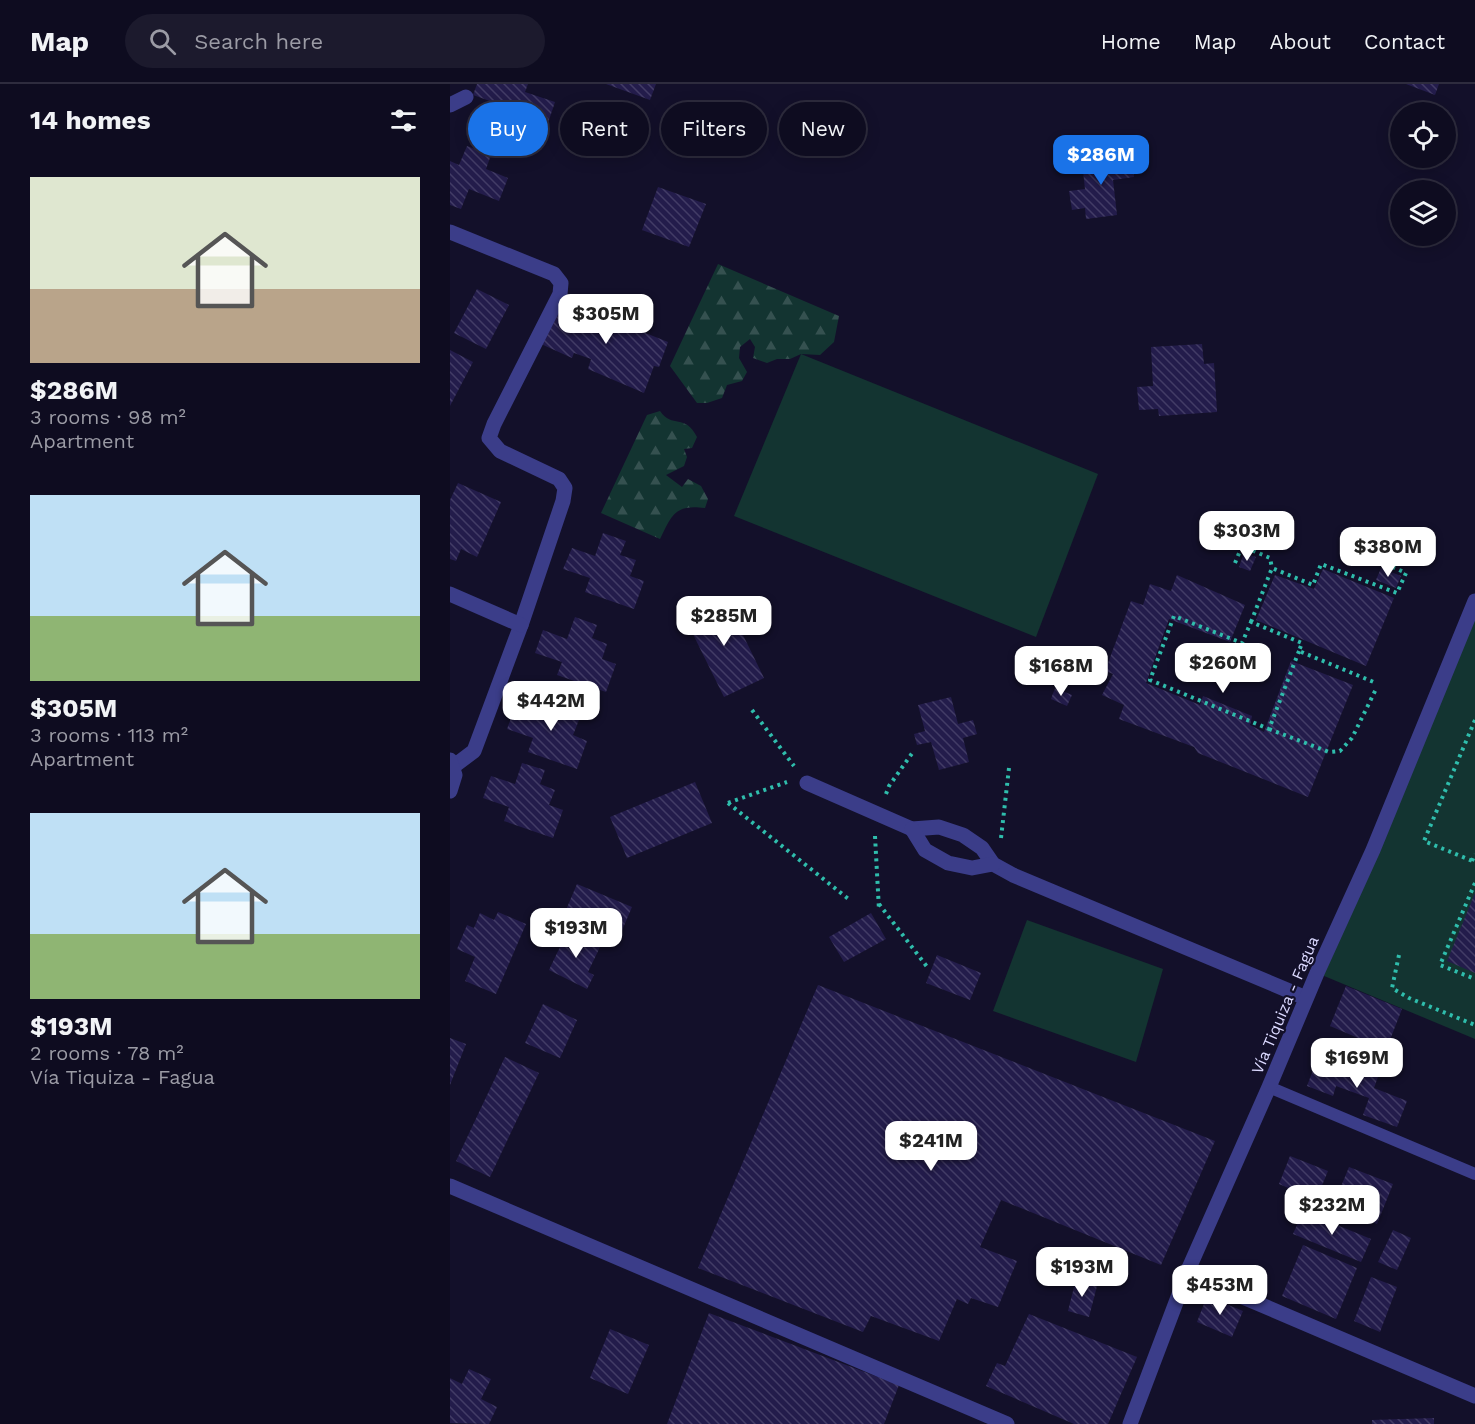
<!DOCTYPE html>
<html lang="en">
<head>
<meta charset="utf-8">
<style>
	body { margin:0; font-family:"Work Sans",sans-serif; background:#1c1a2d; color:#f1f3f6; height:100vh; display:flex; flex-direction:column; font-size:22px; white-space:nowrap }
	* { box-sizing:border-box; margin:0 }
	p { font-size:20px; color:#9b9ba5 }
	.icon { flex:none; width:33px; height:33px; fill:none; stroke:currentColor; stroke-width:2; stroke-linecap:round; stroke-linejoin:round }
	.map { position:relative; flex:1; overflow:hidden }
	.side { display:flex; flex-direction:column; background:#0e0c20; width:450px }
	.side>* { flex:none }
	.banner { position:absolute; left:18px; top:18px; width:570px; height:54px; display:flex; gap:12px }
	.fabs { position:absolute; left:940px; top:18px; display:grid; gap:12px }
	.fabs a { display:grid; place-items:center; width:66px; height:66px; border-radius:50%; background:#0e0c20; box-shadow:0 3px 15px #0003,0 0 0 2px #2e2c3e; font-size:30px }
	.price { position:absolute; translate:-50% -51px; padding:0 14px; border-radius:12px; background:#fff; color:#222; font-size:20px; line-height:39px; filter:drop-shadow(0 2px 3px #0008) }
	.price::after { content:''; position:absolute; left:50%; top:36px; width:18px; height:14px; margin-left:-9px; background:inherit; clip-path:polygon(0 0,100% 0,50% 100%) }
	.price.on { background:#1a73e8; color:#fff }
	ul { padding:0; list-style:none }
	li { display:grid; align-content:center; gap:12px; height:318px; padding:0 30px }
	li span { display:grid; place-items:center; height:186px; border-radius:0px; color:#555 }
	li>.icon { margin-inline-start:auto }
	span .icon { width:108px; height:108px; fill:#fffc; stroke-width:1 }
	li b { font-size:26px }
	h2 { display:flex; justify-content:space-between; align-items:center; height:72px; padding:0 30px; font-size:26px }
	.pill { padding:0 21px; border-radius:27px; background:#0e0c20; box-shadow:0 3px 15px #0003,0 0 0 2px #2e2c3e; font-size:21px; line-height:54px }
	.pill.on { background:#1a73e8; color:#fff }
	header { display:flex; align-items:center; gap:36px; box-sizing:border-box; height:84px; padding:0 30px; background:#0e0c20; border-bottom:2px solid #2e2c3e }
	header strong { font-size:28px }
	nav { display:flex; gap:33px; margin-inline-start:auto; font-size:21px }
	.search { width:420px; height:54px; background:#1c1a2d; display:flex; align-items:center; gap:15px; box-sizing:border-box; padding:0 21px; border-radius:33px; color:#9b9ba5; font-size:22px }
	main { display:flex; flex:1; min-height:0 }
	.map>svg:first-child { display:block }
</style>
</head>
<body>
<header>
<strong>Map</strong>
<div class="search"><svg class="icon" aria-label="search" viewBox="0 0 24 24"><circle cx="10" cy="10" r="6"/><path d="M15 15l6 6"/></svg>Search here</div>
<nav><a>Home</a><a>Map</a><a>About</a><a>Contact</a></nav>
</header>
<main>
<section class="side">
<h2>14 homes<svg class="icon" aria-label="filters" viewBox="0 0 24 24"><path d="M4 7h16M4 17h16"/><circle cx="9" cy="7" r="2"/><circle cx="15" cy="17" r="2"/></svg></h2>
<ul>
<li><span style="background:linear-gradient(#dfe7d0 60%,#b9a48a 0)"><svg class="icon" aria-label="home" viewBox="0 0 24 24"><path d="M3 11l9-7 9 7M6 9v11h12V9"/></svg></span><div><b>$286M</b><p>3 rooms · 98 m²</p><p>Apartment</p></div></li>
<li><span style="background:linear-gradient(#bfe0f5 65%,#8fb573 0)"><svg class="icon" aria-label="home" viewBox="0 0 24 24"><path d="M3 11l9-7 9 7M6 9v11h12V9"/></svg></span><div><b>$305M</b><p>3 rooms · 113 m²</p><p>Apartment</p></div></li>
<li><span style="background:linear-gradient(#bfe0f5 65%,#8fb573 0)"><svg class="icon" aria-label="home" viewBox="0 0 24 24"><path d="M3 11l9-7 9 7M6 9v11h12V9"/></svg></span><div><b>$193M</b><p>2 rooms · 78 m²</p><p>Vía Tiquiza - Fagua</p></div></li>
</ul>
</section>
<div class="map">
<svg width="1025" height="1340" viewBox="0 0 1025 1340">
	<defs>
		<pattern id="forest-firs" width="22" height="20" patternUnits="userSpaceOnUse" patternTransform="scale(1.5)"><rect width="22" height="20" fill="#133431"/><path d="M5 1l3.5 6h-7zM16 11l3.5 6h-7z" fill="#355150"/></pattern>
		<pattern id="building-back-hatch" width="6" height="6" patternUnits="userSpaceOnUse" patternTransform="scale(1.5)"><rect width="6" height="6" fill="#231c4b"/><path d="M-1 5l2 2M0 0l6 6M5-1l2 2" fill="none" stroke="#423c66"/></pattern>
	</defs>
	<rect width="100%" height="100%" fill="#13102a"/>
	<!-- grass -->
	<g fill="#133431">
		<path d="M351 270 648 390 586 553 284 432Z"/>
		<path d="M1025 514V955L867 889Z"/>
		<path d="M577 836 713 885 686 978 543 927Z"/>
	</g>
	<!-- forest -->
	<g fill="url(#forest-firs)">
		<path d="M268 180 389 232 384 258 370 271 351 270 340 275H327L317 279 303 274 305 263 300 255 290 263 289 274 297 288 292 297 277 301 272 314 257 319H247L220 282Z"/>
		<path d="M210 327C222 345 235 329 247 353L242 364 234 365 237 373 234 382 216 391 232 403 238 395 251 402 258 415 255 424C226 420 222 430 210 455L151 429 197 331Z"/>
	</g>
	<!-- building -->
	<g fill="url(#building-back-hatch)">
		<path d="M27 0H78L75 8 105 18 97 42 75 34 70 49 45 40 51 21 23 11Z"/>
		<path d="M156 0H206L200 16Z"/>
		<path d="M956 0H989L985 11Z"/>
		<path d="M17 62 41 71 36 85 58 94 49 117 19 105 11 125 0 121V77L9 81Z"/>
		<path d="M681 72 684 93 663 96 667 131 636 135 635 124 622 126 619 107 635 105 632 78Z"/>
		<path d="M208 103 256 120 239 163 192 146Z"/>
		<path d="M27 205 59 221 36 265 4 249Z"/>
		<path d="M113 216 218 258 209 283 204 282 194 309 138 285 141 275 124 269 122 274 91 260Z"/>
		<path d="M752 260 754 280 764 279 767 328 709 332 708 325 689 326 687 303 703 302 701 263Z"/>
		<path d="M0 266 23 278 0 322Z"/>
		<path d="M8 399 51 418 27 473 11 465 6 477 0 475V416Z"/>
		<path d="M153 449 176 457 170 471 186 476 180 492 194 497 184 525 135 508 140 494 113 485 122 464 145 472Z"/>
		<path d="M794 469 806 473 800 487 789 483Z"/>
		<path d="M931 484 951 492 946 504 926 496Z"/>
		<path d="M873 485 944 514 916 582 806 536 825 491 864 505Z"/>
		<path d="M727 491 795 521 780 558 719 535 696 599 750 621 753 612 802 632 800 641 814 648 841 577 903 601 858 713 748 669 744 663 669 635 674 621 652 611 663 590 655 587 681 517 693 521 700 500 721 507Z"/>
		<path d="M274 512 314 594 274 613 234 532Z"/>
		<path d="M125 533 147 541 142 554 157 560 152 575 166 580 156 608 107 591 112 578 85 569 93 546 117 555Z"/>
		<path d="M605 604 622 611 617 622 601 615Z"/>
		<path d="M96 609 119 617 114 631 129 636 123 651 137 657 127 685 78 668 83 654 57 645 65 623 89 631Z"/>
		<path d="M501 613 508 640 523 636 527 650 513 654 519 678 489 686 481 658 467 661 464 650 475 647 468 621Z"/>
		<path d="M72 679 95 686 90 700 105 706 99 721 113 726 103 754 54 737 59 723 33 714 41 692 65 700Z"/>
		<path d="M245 698 262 739 177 774 160 733Z"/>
		<path d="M127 800 182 823 168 856 113 833Z"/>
		<path d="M1025 809V889L997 877Z"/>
		<path d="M48 828 76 840 46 910 15 897 25 873 7 865 17 841 24 844 30 829 44 836Z"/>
		<path d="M421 829 436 855 394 878 379 853Z"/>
		<path d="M118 846 151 861 138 888 144 891 137 905 99 886Z"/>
		<path d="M487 871 531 889 520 916 476 899Z"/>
		<path d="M368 901 765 1057 711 1181 551 1116 530 1163 567 1177 548 1223 521 1214 518 1220 507 1215 489 1257 421 1232 413 1248 248 1184Z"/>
		<path d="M896 902 952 925 936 966 880 942Z"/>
		<path d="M93 920 127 936 110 974 75 959Z"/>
		<path d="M0 954 16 960 0 1001Z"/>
		<path d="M869 970 928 993 924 1004 957 1017 947 1043 913 1031 919 1014 886 1002 883 1012 857 1002Z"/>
		<path d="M55 973 89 989 40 1093 6 1077Z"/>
		<path d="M840 1072 878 1087 866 1116 829 1100Z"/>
		<path d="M899 1083 943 1100 927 1140 883 1122Z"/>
		<path d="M853 1127 921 1155 911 1178 843 1150Z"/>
		<path d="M943 1146 961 1154 947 1186 928 1178Z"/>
		<path d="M853 1161 907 1184 886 1235 832 1212Z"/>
		<path d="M921 1193 947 1203 930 1248 904 1237Z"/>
		<path d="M626 1195 647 1202 639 1233 618 1227Z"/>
		<path d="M757 1212 793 1227 782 1253 747 1238Z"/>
		<path d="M259 1229 449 1301 434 1340H217Z"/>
		<path d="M579 1230 687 1273 658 1340H624L536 1302 547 1279 555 1282Z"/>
		<path d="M160 1245 199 1261 178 1310 140 1294Z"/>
		<path d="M19 1285 41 1295 31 1315 47 1323 39 1340 0 1339V1294L12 1300Z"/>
		<path d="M984 1334V1340H922V1336Z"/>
	</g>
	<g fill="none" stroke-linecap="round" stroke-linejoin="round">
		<!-- path -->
		<g stroke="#2fbdac" stroke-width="4" stroke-dasharray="3 4.5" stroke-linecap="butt">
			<path d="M785 479 792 462 820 474 822 484"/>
			<path d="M801 538 822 484 863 501 871 480 947 509 956 489 936 480"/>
			<path d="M849 567 819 645 700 596 724 532 792 559 801 538 852 559 849 567 926 599"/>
			<path d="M302 626 344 682"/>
			<path d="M1025 636 974 757 1025 778"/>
			<path d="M819 645 879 668 890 667 902 654 927 603"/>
			<path d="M436 710 439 702 463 668"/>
			<path d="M278 719 401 817"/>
			<path d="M278 719 337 698"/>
			<path d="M425 752 429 826"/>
			<path d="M551 754 559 684"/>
			<path d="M1022 777 1025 770"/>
			<path d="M1025 799 990 881 1025 895"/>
			<path d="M429 820 478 884"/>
			<path d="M949 871 942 904 959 914 1025 941"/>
		</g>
		<!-- service -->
		<path stroke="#3b3d89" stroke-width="12" d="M819 1003 1025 1090"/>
		<!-- minor -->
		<g stroke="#3b3d89" stroke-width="15">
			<path d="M0 21 16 13"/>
			<path d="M0 148 104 190 111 199 110 210 44 340 39 354 50 367 109 395 115 404 113 417 71 541 24 667 4 682"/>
			<path d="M0 510 71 541"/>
			<path d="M0 676 5 691 0 707"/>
			<path d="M357 699 462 745 489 743 513 751 532 764 543 780 563 791 856 914"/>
			<path d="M462 745 475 766 498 779 522 784 543 780"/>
			<path d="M739 1184 760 1199 1025 1312"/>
		</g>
		<!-- tertiary -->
		<g stroke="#3b3d89" stroke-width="15">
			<path d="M0 1102 557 1340"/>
			<path d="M680 1340 739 1184 819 1003 867 889 923 766 1025 517"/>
		</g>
	</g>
	<g text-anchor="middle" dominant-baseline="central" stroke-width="4.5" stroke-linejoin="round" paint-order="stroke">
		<!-- street labels -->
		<g font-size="16" fill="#dbd9ff" stroke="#13102a">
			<text transform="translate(835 921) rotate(-67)">Vía Tiquiza - Fagua</text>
		</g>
	</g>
</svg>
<div class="fabs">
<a><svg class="icon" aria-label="locate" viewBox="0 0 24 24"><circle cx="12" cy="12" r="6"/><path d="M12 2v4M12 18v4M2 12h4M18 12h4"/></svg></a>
<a><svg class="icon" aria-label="layers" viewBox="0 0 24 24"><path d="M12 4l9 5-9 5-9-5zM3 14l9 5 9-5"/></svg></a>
</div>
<b class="price on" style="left:651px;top:102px">$286M</b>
<b class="price" style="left:156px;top:261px">$305M</b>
<b class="price" style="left:797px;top:478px">$303M</b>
<b class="price" style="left:938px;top:494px">$380M</b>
<b class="price" style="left:274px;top:563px">$285M</b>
<b class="price" style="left:773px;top:610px">$260M</b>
<b class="price" style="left:611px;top:613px">$168M</b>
<b class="price" style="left:101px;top:648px">$442M</b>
<b class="price" style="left:126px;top:875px">$193M</b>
<b class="price" style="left:907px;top:1005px">$169M</b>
<b class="price" style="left:481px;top:1088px">$241M</b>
<b class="price" style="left:882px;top:1152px">$232M</b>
<b class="price" style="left:632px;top:1214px">$193M</b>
<b class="price" style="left:770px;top:1232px">$453M</b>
<div class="banner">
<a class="pill on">Buy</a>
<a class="pill">Rent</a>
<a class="pill">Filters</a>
<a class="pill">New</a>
</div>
</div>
</main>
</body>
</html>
